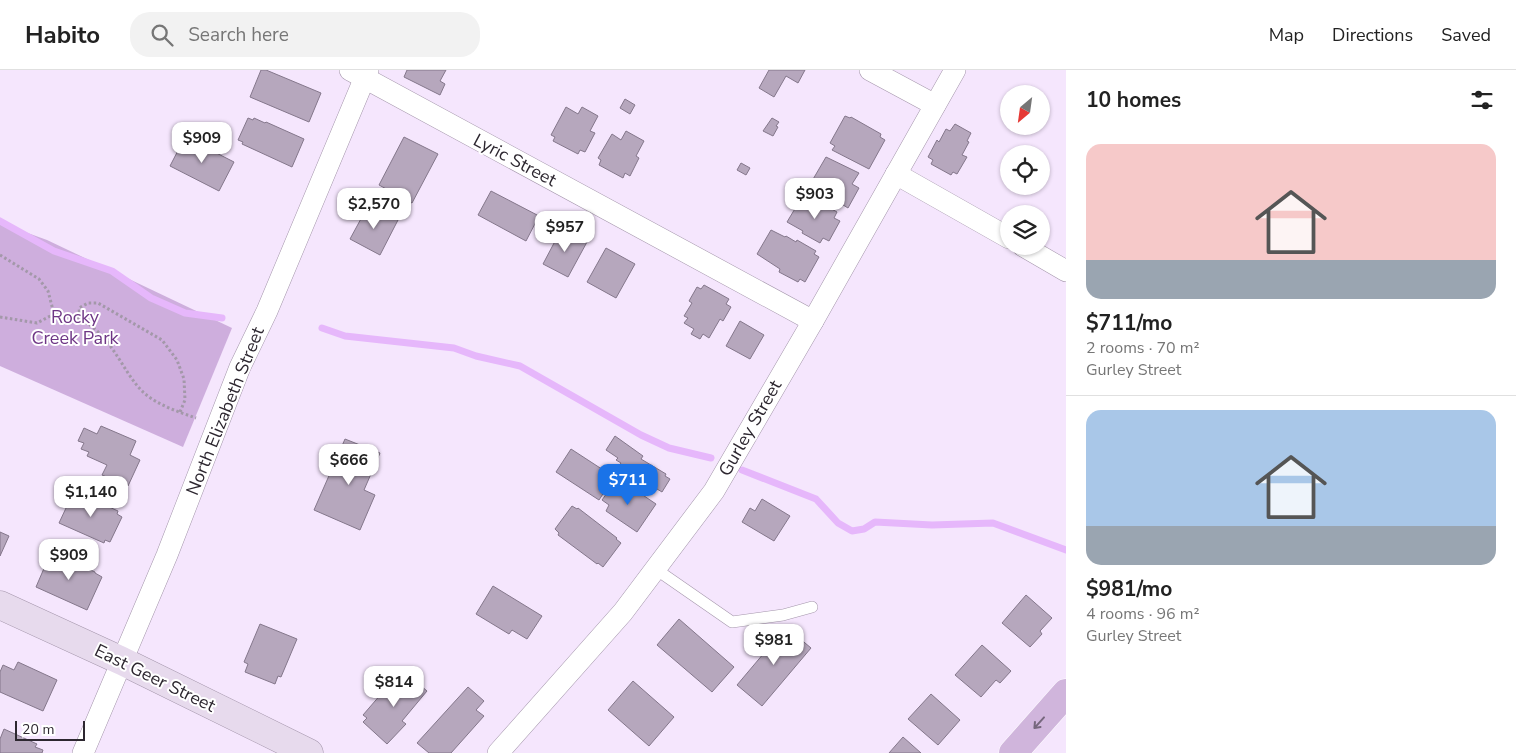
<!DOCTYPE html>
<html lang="en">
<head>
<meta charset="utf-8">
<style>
	body { margin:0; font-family:"Nunito Sans",sans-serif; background:#f2f2f2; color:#222; height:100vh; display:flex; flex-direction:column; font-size:19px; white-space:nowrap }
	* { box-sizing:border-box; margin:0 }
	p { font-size:16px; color:#767676 }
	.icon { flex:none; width:28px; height:28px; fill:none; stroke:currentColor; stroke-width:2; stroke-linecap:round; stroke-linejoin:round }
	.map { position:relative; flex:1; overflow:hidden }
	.sheet { display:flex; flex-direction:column; background:#fff; width:450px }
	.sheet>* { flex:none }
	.needle { width:32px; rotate:209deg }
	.fabs { position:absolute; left:1000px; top:15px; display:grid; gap:10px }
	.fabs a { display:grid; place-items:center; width:50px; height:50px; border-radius:50%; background:#fff; box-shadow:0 1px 4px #0004; font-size:25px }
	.scale { position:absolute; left:15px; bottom:12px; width:70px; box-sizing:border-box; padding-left:5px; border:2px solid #2d2730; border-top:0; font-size:14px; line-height:18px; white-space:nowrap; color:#2d2730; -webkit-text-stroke:4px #fff; paint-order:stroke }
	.price { position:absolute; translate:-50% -42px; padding:0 11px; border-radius:10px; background:#fff; color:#222; font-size:16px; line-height:32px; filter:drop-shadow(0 1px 2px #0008) }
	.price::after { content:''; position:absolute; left:50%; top:30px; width:15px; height:11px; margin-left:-8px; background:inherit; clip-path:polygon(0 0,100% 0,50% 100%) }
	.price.current { background:#1a73e8; color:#fff }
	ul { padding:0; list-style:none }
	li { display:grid; align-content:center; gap:10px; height:265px; padding:0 20px }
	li+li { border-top:1px solid #e0e0e0 }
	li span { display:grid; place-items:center; height:155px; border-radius:15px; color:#555 }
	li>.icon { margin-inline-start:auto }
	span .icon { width:90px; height:90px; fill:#fffc; stroke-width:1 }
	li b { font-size:21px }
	h2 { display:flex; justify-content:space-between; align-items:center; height:60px; padding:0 20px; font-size:21px }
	header { display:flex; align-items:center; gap:30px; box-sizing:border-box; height:70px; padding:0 25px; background:#fff; border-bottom:1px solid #e0e0e0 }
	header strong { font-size:24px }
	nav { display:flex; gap:28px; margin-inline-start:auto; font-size:18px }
	.search { width:350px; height:45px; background:#f2f2f2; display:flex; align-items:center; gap:12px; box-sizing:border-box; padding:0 18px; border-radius:20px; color:#767676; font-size:19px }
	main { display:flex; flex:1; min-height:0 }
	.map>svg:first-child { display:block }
</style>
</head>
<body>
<header>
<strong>Habito</strong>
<div class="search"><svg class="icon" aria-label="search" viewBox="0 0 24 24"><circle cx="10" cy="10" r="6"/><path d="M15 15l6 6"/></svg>Search here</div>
<nav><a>Map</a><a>Directions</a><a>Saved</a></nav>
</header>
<main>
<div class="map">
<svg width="1066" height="683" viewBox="0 0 1066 683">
	<rect width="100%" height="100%" fill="#f5e6fd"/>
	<!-- green -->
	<path fill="#ceaedd" d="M0 153 47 170 232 258 183 377 0 296Z"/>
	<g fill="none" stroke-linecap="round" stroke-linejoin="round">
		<!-- stream -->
		<g stroke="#e6b7fb" stroke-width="7">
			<path d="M0 151 54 181 112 201 151 228 185 243 222 248"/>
			<path d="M322 258 345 266 454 278 476 286 520 296 641 365 669 378 711 388"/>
			<path d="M742 400 816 429 838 453 852 461 864 459 875 452 932 455 993 453 1066 480"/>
		</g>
	</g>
	<!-- building -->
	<g fill="#b6a7bd" stroke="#84778b">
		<path d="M261 0H266L321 23 309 52 250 27Z"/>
		<path d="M407 0H446L440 11 445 14 440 25 404 7Z"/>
		<path d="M769 0H805L798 13 786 6 774 27 759 18Z"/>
		<path d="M625 29 635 35 630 44 620 38Z"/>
		<path d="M566 37 578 44 582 37 598 46 590 61 595 63 585 82 580 80 578 84 553 71 555 67 551 65Z"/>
		<path d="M845 46 850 48 851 47 881 64 880 67 885 70 869 99 832 80 835 76 830 73Z"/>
		<path d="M248 48 253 50 254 48 265 53 266 52 304 69 292 97 242 74 243 72 238 70Z"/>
		<path d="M772 48 779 52 776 56 778 57 773 66 763 61Z"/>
		<path d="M955 54 971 63 967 71 969 72 962 85 967 87 957 104 953 102 951 105 931 94 933 90 928 87 937 70 939 72 946 59 950 61Z"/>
		<path d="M626 61 644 71 636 86 639 88 630 106 625 103 623 108 599 95 601 90 598 88 612 64 621 70Z"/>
		<path d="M185 67 234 92 219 121 170 96Z"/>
		<path d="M404 67 438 84 412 133 379 115Z"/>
		<path d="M826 87 859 103 852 114 859 118 848 138 814 117 816 113 812 111Z"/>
		<path d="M741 93 750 98 746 105 737 100Z"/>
		<path d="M491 121 539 146 526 171 478 145Z"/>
		<path d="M808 128 818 134 819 132 837 142 834 148 840 151 829 171 823 168 820 173 802 163 803 161 787 152 799 132 804 135Z"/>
		<path d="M369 134 398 150 380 185 350 169Z"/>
		<path d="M562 158 587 172 568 207 543 194Z"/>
		<path d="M771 160 785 167 786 166 796 172 797 170 816 181 814 184 819 187 805 212 800 209 798 212 779 202 780 199 757 184Z"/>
		<path d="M606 178 635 194 616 228 587 212Z"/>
		<path d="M704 215 729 229 726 234 731 237 723 251 720 249 709 268 703 264 700 269 691 264 694 259 684 253 688 248 684 246 692 233 689 231 697 217 701 219Z"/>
		<path d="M740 251 764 265 750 289 726 276Z"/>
		<path d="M101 356 136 371 130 385 140 390 128 416 102 405 107 395 87 386 89 382 81 379 84 373 78 371 84 358 97 364Z"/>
		<path d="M615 366 643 386 641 389 666 404 665 406 670 409 662 422 657 419 656 420 618 397 621 393 616 390 618 388 606 380Z"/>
		<path d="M345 369 380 383 364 420 375 425 360 460 314 440Z"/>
		<path d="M571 379 614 407 599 430 556 402Z"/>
		<path d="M615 412 623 417 625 413 656 434 637 462 606 441 609 435 602 430Z"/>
		<path d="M74 421 118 441 117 444 122 447 110 472 105 470 104 473 59 453Z"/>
		<path d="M762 429 790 446 774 471 742 452 750 438 755 441Z"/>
		<path d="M572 436 577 439 578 438 617 468 616 469 621 473 603 497 598 493 597 494 558 465 559 463 555 459Z"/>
		<path d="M0 462 9 466 0 486Z"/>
		<path d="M51 482 95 502V503L102 507 87 540 36 517Z"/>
		<path d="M493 516 542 546 527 569 512 560 509 564 476 544Z"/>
		<path d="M1026 525 1052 548 1040 561 1042 564 1030 577 1002 553Z"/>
		<path d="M679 549 734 597 712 622 657 575Z"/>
		<path d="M260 554 297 569 281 607 278 606 275 614 245 602 248 594 244 592Z"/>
		<path d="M786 557 811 578 762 636 737 615Z"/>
		<path d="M982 575 1011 601 1000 613 996 610 981 627 955 605Z"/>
		<path d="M18 592 57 610 43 641 0 622V602L3 595 14 600Z"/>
		<path d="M406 603 427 621 402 651 406 654 387 674 363 652 367 648 363 645 388 616 392 619Z"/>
		<path d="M633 611 674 647 649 676 608 640Z"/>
		<path d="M468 617 484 631 476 640 484 646 451 683H429L417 673Z"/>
		<path d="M931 624 960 650 938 675 908 649Z"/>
		<path d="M4 659 37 674 35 677 43 680 42 683H0V669Z"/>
		<path d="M903 667 921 683H889Z"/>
	</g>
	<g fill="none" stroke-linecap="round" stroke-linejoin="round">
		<defs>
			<path id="lane" d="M657 500 732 552 783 545 812 537"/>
			<g id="street">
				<path d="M350 0 813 251"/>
				<path d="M870 0 935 35"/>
				<path d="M896 104 1009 168"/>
				<path d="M1023 176 1066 201"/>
				<path d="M83 683 167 485 240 297 267 241 368 0"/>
				<path d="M498 683 623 542 714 421 813 251 955 0"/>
			</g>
			<path id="secondary" d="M0 535 122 591 309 683"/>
			<path id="primary" d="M1013 683 1066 623"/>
		</defs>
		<!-- lane casing -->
		<use href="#lane" stroke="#a496ab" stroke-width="12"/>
		<!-- street casing -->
		<use href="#street" stroke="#a496ab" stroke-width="22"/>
		<!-- secondary casing -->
		<use href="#secondary" stroke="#a496ab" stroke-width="29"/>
		<!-- primary casing -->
		<use href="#primary" stroke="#fff" stroke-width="29"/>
		<!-- path -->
		<g stroke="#a398a9" stroke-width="3" stroke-dasharray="2.5 2.5" stroke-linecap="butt">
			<path d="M0 185 39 209 48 221 54 244"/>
			<path d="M0 247 37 253 54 244 80 248"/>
			<path d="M180 342 185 330 184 309 177 290 162 270 98 233H88L79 238 80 248C92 256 103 265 111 277 122 292 130 309 143 322 157 335 179 342 196 348"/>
		</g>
		<!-- lane -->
		<use href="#lane" stroke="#fff" stroke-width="11"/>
		<!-- street -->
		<use href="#street" stroke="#fff" stroke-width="21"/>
		<!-- secondary -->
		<use href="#secondary" stroke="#e7daed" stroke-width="28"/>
		<!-- primary -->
		<use href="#primary" stroke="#d0b5dc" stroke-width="28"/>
	</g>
	<!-- one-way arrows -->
	<defs><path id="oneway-shaft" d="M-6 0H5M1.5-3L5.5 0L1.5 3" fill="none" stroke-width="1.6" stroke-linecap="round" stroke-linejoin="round" transform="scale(1.25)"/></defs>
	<use stroke="#76677d" href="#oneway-shaft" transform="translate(1039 653) rotate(132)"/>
	<g text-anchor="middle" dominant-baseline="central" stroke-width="4" stroke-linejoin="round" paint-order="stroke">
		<!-- street labels -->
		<g font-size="18" fill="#2d2730" stroke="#fff">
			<text transform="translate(515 90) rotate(28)">Lyric Street</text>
			<text transform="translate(225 341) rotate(-68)">North Elizabeth Street</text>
			<text transform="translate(750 358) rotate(-60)">Gurley Street</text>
			<text transform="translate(155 608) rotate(26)">East Geer Street</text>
		</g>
		<!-- park labels -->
		<g font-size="18" fill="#6e3685" stroke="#fff">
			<text x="75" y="247">Rocky<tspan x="75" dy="21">Creek Park</tspan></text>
		</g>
	</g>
</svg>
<div class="fabs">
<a><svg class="needle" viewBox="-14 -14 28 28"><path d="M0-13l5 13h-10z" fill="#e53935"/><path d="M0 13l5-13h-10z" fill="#767676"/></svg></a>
<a><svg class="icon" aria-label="locate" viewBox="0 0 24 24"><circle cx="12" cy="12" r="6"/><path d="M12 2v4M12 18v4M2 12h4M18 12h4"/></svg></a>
<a><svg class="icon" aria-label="layers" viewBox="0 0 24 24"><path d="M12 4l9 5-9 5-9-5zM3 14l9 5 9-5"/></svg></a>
</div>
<div class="scale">20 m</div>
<b class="price" style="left:202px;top:94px">$909</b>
<b class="price" style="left:815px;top:150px">$903</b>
<b class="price" style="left:374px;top:160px">$2,570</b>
<b class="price" style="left:565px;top:183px">$957</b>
<b class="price" style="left:349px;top:416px">$666</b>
<b class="price current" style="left:628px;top:436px">$711</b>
<b class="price" style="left:91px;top:448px">$1,140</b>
<b class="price" style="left:69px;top:511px">$909</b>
<b class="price" style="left:774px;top:596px">$981</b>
<b class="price" style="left:394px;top:638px">$814</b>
</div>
<section class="sheet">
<h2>10 homes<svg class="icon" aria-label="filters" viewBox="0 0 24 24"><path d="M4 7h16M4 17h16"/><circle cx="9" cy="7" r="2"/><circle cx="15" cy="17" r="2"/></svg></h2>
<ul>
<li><span style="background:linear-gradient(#f6c9c9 75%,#9aa5b1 0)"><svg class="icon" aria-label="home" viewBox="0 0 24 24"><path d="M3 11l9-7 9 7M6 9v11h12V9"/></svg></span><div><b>$711/mo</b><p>2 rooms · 70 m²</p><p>Gurley Street</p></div></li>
<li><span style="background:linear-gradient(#a9c7e8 75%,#9aa5b1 0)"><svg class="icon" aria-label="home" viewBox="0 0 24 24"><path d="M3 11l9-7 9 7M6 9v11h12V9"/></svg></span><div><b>$981/mo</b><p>4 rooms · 96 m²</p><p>Gurley Street</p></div></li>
</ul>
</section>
</main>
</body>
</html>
